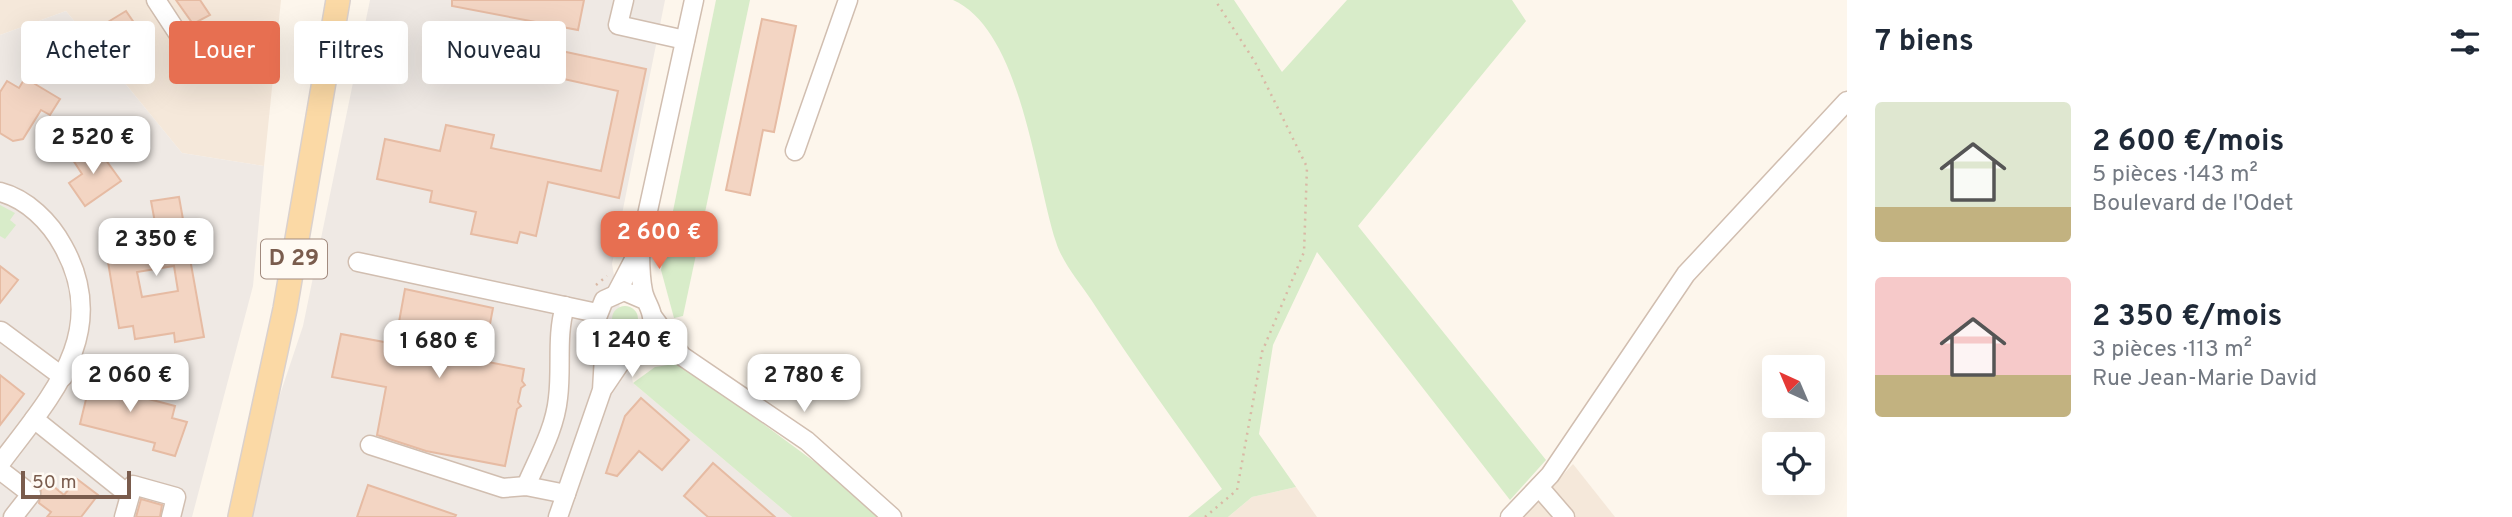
<!DOCTYPE html>
<html lang="fr">
<head>
<meta charset="utf-8">
<style>
	body { margin:0; font-family:Overpass,sans-serif; background:#f2f2f3; color:#1f2937; height:100vh; display:flex; flex-direction:column; font-size:26px; white-space:nowrap }
	* { box-sizing:border-box; margin:0 }
	p { font-size:23px; color:#747a83 }
	.icon { flex:none; width:38px; height:38px; fill:none; stroke:currentColor; stroke-width:2; stroke-linecap:round; stroke-linejoin:round }
	.map { position:relative; flex:1; overflow:hidden }
	.panel { display:flex; flex-direction:column; background:#fff; width:665px }
	.panel>* { flex:none }
	.top-card { position:absolute; left:21px; top:21px; width:665px; height:63px; display:flex; gap:14px }
	.needle { width:46px; rotate:316deg }
	.fabs { position:absolute; left:1762px; top:355px; display:grid; gap:14px }
	.fabs a { display:grid; place-items:center; width:63px; height:63px; border-radius:7px; background:#fff; box-shadow:0 7px 28px #0002; font-size:35px }
	.scale { position:absolute; left:21px; bottom:18px; width:110px; box-sizing:border-box; padding-left:7px; border:4px solid #7a5c4d; border-top:0; font-size:19px; line-height:24px; white-space:nowrap; color:#7a5c4d; -webkit-text-stroke:5px #fffaf3; paint-order:stroke }
	.price { position:absolute; translate:-50% -60px; padding:0 16px; border-radius:14px; background:#fff; color:#222; font-size:23px; line-height:46px; filter:drop-shadow(0 2px 4px #0008) }
	.price::after { content:''; position:absolute; left:50%; top:42px; width:21px; height:16px; margin-left:-10px; background:inherit; clip-path:polygon(0 0,100% 0,50% 100%) }
	.price.current { background:#e76f51; color:#fff }
	ul { padding:0; list-style:none }
	li { display:flex; align-items:center; gap:21px; height:175px; padding:0 28px }
	li span { display:grid; place-items:center; flex:none; width:196px; height:140px; border-radius:7px; color:#555 }
	li>.icon { margin-inline-start:auto }
	span .icon { width:84px; height:84px; fill:#fffc; stroke-width:1 }
	li b { font-size:30px }
	h2 { display:flex; justify-content:space-between; align-items:center; height:84px; padding:0 28px; font-size:30px }
	.tag { padding:0 24px; border-radius:7px; background:#fff; box-shadow:0 7px 28px #0002; font-size:24px; line-height:63px }
	.tag.current { background:#e76f51; color:#fff }
	main { display:flex; flex:1; min-height:0 }
	.map>svg:first-child { display:block }
</style>
</head>
<body>
<main>
<div class="map">
<svg width="1847" height="517" viewBox="0 0 1847 517">
	<rect width="100%" height="100%" fill="#fdf6ec"/>
	<!-- residential -->
	<g fill="#f5e8da">
		<path d="M0 0H281L264 166 182 153 66 11 0 35Z"/>
		<path d="M1573 464 1615 517H1524Z"/>
		<path d="M1296 487 1317 517H1228L1252 497Z"/>
	</g>
	<!-- industrial -->
	<g fill="#efe9e4">
		<path d="M370 0H665L612 264 633 383 792 517H239L303 326Z"/>
		<path d="M66 11 182 153 264 166 253 286 192 517H0V35Z"/>
	</g>
	<!-- green -->
	<g fill="#d8ecc9">
		<path d="M716 0H750L683 316 674 318 661 270Z"/>
		<path d="M953 0H1234L1282 72 1347 0H1512L1526 21 1358 226 1546 460 1510 500 1317 252 1273 345 1259 434 1296 487 1252 497 1228 517H1188L1222 489C1178 426 1133 365 1092 301 1080 283 1062 262 1056 242 1035 177 1021 30 953 0Z"/>
		<path d="M0 205 15 213 10 220 16 225 5 239 0 236Z"/>
		<circle cx="625" cy="319" r="13"/>
		<path d="M681 363 850 488 877 517H792L633 383 655 367Z"/>
	</g>
	<!-- building -->
	<g fill="#f3d5c3" stroke="#e6bba3" stroke-width="2" fill-rule="evenodd">
		<path d="M176 0H200L210 15 193 24Z"/>
		<path d="M452 0H584L578 30 452 6Z"/>
		<path d="M126 11 139 30 133 34 135 38 124 45 114 34 110 36 103 25Z"/>
		<path d="M762 19 796 26 774 132 763 130 750 195 726 190Z"/>
		<path d="M538 46 646 69 619 198 548 182 536 236 520 232 517 243 471 234 476 212 430 202 432 191 377 179 385 139 440 151 446 125 494 135 491 148 601 171 618 91 532 72Z"/>
		<path d="M25 78 60 99 50 115 41 110 23 139 13 141 0 133V92L7 81 19 88Z"/>
		<path d="M95 145 121 181 85 206 69 183 82 174 73 160Z"/>
		<path d="M179 197 204 337 175 342 174 333 135 339 133 326 119 328 106 250 119 248 117 235 156 228 151 201ZM174 266 178 291 142 297 137 272Z"/>
		<path d="M0 266 18 280 0 303Z"/>
		<path d="M405 289 493 308 483 361 524 369 522 381 525 385 521 388 518 402 521 406 517 409 505 466 426 451 377 435 386 387 332 377 341 334 395 344Z"/>
		<path d="M90 369 119 377 115 390 175 406 172 418 187 422 175 456 153 450 155 443 80 424 88 391 84 390Z"/>
		<path d="M0 375 24 394 0 425Z"/>
		<path d="M641 398 689 440 662 470 639 451 617 476 606 473 625 416Z"/>
		<path d="M713 463 775 517H708L684 496Z"/>
		<path d="M77 479 98 495 81 517H47L51 512 39 503 41 489 47 481 64 495Z"/>
		<path d="M368 485 456 515 455 517H357Z"/>
		<path d="M141 499 162 505 160 517H136Z"/>
	</g>
	<g fill="none" stroke-linecap="round" stroke-linejoin="round">
		<defs>
			<g id="minor">
				<path d="M156 0 194 58"/>
				<path d="M624 0 618 25 685 40"/>
				<path d="M795 151 848 0"/>
				<path d="M0 192C27 199 50 222 63 246 112 333 50 397 0 464"/>
				<path d="M358 262 597 313"/>
				<path d="M617 292 639 250"/>
				<path d="M645 300 624 291 604 300 596 320C602 352 647 358 652 323 654 311 645 302 643 291 640 277 640 262 640 247L694 0"/>
				<path d="M653 317 682 356 807 441 892 517"/>
				<path d="M1 331 63 377"/>
				<path d="M604 387 631 347"/>
				<path d="M34 419 129 495"/>
				<path d="M370 445 503 488 526 486 566 494"/>
				<path d="M0 470 31 494 13 517"/>
				<path d="M526 486C538 458 555 429 558 398 562 367 556 337 565 306"/>
				<path d="M1539 487 1565 517"/>
				<path d="M124 517 133 485 176 497 171 517"/>
				<path d="M558 517 602 390 605 340"/>
				<path d="M1510 517 1550 475 1686 274 1847 101"/>
			</g>
			<path id="major" d="M240 517 285 309 338 0"/>
		</defs>
		<!-- minor casing -->
		<use href="#minor" stroke="#d1beb0" stroke-width="21"/>
		<!-- major casing -->
		<use href="#major" stroke="#dad1cd" stroke-width="26"/>
		<!-- path -->
		<g stroke="#d9b8a5" stroke-width="2.5" stroke-dasharray="2 5" stroke-linecap="butt">
			<path d="M596 285 607 276"/>
			<path d="M646 358 662 352"/>
			<path d="M1205 517 1237 490 1262 352 1304 252 1307 167 1255 62 1215 0"/>
		</g>
		<!-- minor -->
		<use href="#minor" stroke="#fff" stroke-width="18"/>
		<!-- major -->
		<use href="#major" stroke="#fbd9a5" stroke-width="23"/>
	</g>
	<g text-anchor="middle" dominant-baseline="central" stroke-width="5" stroke-linejoin="round" paint-order="stroke">
		<!-- shield labels -->
		<rect fill="#fffaf3" stroke="#a28b7f" stroke-width="2" x="261" y="239.5" width="66" height="39" rx="5"/>
		<g font-size="23" font-weight="bold" fill="#7a5c4d">
			<text x="294" y="259">D 29</text>
		</g>
	</g>
</svg>
<div class="fabs">
<a><svg class="needle" viewBox="-14 -14 28 28"><path d="M0-13l5 13h-10z" fill="#e53935"/><path d="M0 13l5-13h-10z" fill="#747a83"/></svg></a>
<a><svg class="icon" aria-label="locate" viewBox="0 0 24 24"><circle cx="12" cy="12" r="6"/><path d="M12 2v4M12 18v4M2 12h4M18 12h4"/></svg></a>
</div>
<div class="scale">50 m</div>
<b class="price" style="left:93px;top:176px">2 520 €</b>
<b class="price current" style="left:659px;top:271px">2 600 €</b>
<b class="price" style="left:156px;top:278px">2 350 €</b>
<b class="price" style="left:632px;top:379px">1 240 €</b>
<b class="price" style="left:439px;top:380px">1 680 €</b>
<b class="price" style="left:130px;top:414px">2 060 €</b>
<b class="price" style="left:804px;top:414px">2 780 €</b>
<div class="top-card">
<a class="tag">Acheter</a>
<a class="tag current">Louer</a>
<a class="tag">Filtres</a>
<a class="tag">Nouveau</a>
</div>
</div>
<section class="panel">
<h2>7 biens<svg class="icon" aria-label="filters" viewBox="0 0 24 24"><path d="M4 7h16M4 17h16"/><circle cx="9" cy="7" r="2"/><circle cx="15" cy="17" r="2"/></svg></h2>
<ul>
<li><span style="background:linear-gradient(#dfe7d0 75%,#c2b280 0)"><svg class="icon" aria-label="home" viewBox="0 0 24 24"><path d="M3 11l9-7 9 7M6 9v11h12V9"/></svg></span><div><b>2 600 €/mois</b><p>5 pièces · 143 m²</p><p>Boulevard de l'Odet</p></div></li>
<li><span style="background:linear-gradient(#f6c9c9 70%,#c2b280 0)"><svg class="icon" aria-label="home" viewBox="0 0 24 24"><path d="M3 11l9-7 9 7M6 9v11h12V9"/></svg></span><div><b>2 350 €/mois</b><p>3 pièces · 113 m²</p><p>Rue Jean-Marie David</p></div></li>
</ul>
</section>
</main>
</body>
</html>
